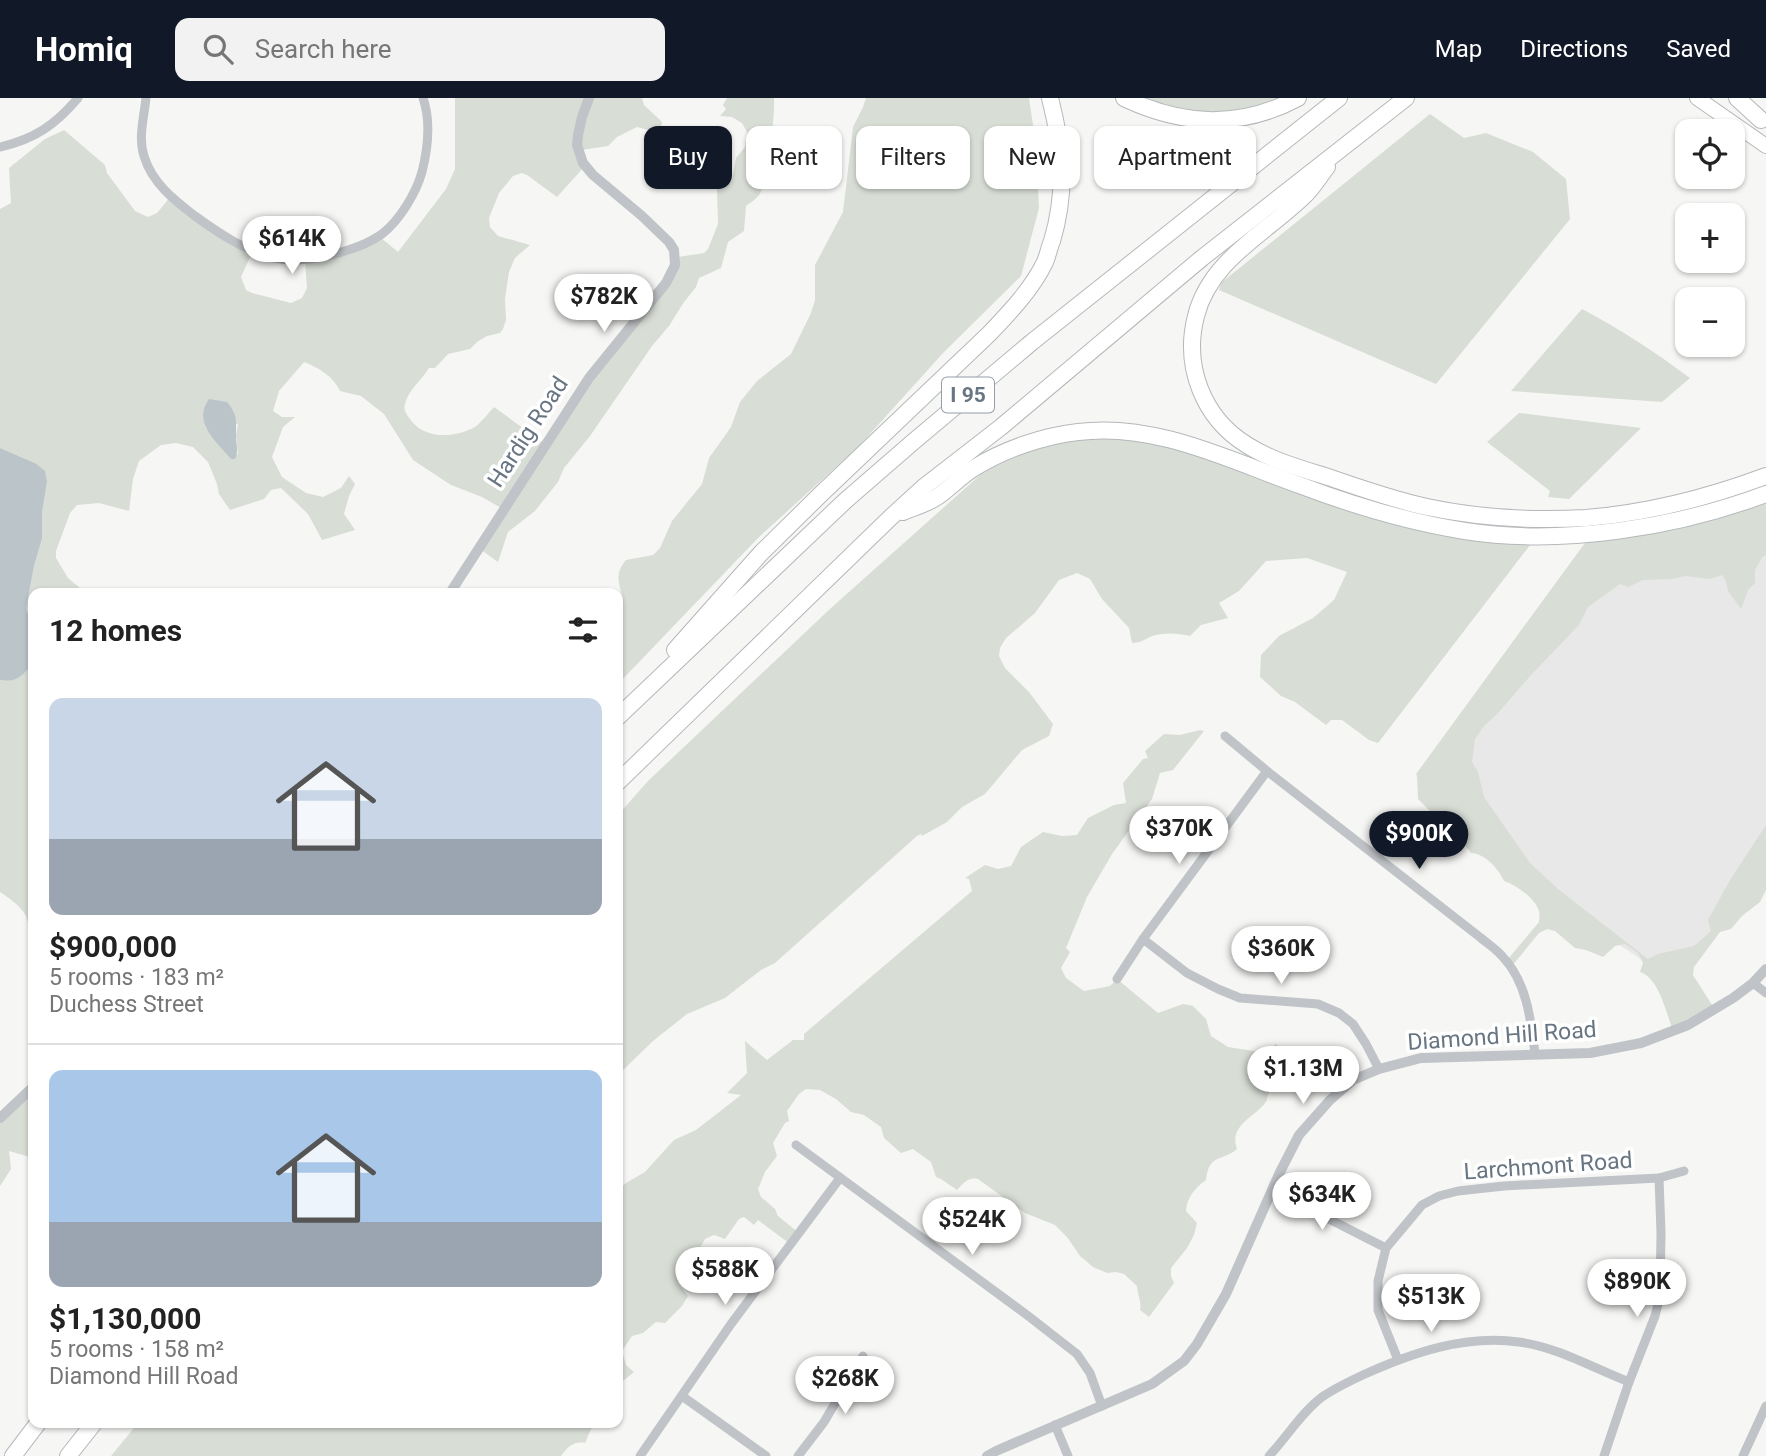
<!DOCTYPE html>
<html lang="en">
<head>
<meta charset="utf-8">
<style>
	body { margin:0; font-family:Roboto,sans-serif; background:#f2f2f2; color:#222; height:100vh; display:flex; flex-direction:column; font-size:26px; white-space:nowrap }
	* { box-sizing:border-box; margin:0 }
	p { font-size:23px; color:#767676 }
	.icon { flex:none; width:38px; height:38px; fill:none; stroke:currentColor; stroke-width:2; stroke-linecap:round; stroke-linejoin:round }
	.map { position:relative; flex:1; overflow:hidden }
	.sheet { position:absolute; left:28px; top:490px; width:595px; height:840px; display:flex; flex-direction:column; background:#fff; border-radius:14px; box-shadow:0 2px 5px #0004 }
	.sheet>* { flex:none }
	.hud { position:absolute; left:644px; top:28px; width:665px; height:63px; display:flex; gap:14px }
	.controls { position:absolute; left:1675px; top:21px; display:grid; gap:14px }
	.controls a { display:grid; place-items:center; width:70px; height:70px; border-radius:14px; background:#fff; box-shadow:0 2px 5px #0004; font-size:35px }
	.price { position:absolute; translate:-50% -60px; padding:0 16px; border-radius:24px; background:#fff; color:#222; font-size:23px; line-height:46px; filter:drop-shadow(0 2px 4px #0008) }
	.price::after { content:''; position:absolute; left:50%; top:42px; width:21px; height:16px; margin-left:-10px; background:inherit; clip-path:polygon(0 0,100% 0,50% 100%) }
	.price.selected { background:#111827; color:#fff }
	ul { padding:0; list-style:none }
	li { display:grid; align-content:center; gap:14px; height:371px; padding:0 21px }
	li+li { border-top:2px solid #e0e0e0 }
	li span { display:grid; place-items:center; height:217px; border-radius:14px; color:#555 }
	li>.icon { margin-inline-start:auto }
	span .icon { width:126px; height:126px; fill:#fffc; stroke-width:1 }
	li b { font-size:30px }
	h2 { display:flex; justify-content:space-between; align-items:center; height:84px; padding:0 21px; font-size:30px }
	.tag { padding:0 24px; border-radius:14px; background:#fff; box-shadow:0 2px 5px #0004; font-size:24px; line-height:63px }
	.tag.selected { background:#111827; color:#fff }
	header { display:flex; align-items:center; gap:42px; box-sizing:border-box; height:98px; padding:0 35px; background:#111827; color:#fff }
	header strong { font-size:33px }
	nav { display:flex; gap:38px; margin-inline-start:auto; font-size:24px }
	.search { width:490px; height:63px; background:#f2f2f2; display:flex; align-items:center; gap:18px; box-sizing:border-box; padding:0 24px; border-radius:14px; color:#767676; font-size:26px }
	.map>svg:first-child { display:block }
</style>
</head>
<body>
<header>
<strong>Homiq</strong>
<div class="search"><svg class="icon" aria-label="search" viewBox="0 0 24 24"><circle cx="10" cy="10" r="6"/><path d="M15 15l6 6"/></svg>Search here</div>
<nav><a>Map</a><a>Directions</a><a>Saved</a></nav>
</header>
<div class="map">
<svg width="1766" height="1358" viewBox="0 0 1766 1358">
	<rect width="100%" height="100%" fill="#f6f7f4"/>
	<!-- built -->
	<path fill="#e7e8e7" d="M1766 441V751L1677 885 1542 796 1444 651 1617 454Z"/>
	<!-- green -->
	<g fill="#d8ddd5" fill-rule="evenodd">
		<path d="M455 0H642L644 7 662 24 660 35 637 29 617 39 608 48 582 52 585 68 557 99 527 77 522 75 513 78 499 95 489 120 490 129 498 138 530 147 515 160 509 174 505 201 506 222 503 231 500 235 487 238 477 244 470 251 448 256 435 270H429C422 282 408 292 405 306 403 312 407 317 410 321 424 342 455 340 475 329 482 324 488 315 494 309L545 346 670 180 678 159 704 155 708 151 718 126 717 90 732 81 736 60 745 49 747 34 742 25 732 19 720 18 726 11 723 7 727 0H774C775 16 768 86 759 97 756 101 750 105 746 108L744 133 728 144 721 170 699 180 696 189 684 204 669 228 652 248 590 338 564 370 558 384 535 413 508 434 498 464 480 451 503 411 482 399 451 387 413 362 384 316 361 298 340 293C333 278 319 270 304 264L279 293 273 313 282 319H295L283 329 272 359 282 379 306 395 323 399 341 390 349 378 355 386 349 398 344 416 355 432 322 442 308 416 281 390 271 392 264 401 230 412 219 396 217 386 208 364 193 349 176 345 161 347 139 363 133 381 129 413 99 405 77 407 70 415 56 453V460L68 480 86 495H33V529L26 511 34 468 42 441V415L47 384 35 365 0 350V111L11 105 9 70 45 41 64 32 105 67 107 75 135 113 148 119 157 115 171 98 252 155 241 179 246 192 252 195 291 205 302 200 307 190 305 162 380 139 398 154 446 91 455 71ZM238 326 236 337 238 357 205 329Z"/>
		<path d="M866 0H1029L1036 47 1039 110 1021 178 944 254 860 347 758 440 618 586V506L623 501C619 484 614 477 626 462L653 457 660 450 672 423 702 386 709 360 731 329 740 304 757 283 791 256 811 215 815 202V167L843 114 853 29 863 9Z"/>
		<path d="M1125 0H1297L1233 22Z"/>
		<path d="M1430 16 1464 40 1486 35 1533 54 1566 81 1570 121 1436 286 1219 192 1221 185Z"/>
		<path d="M1582 211C1620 231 1655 254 1690 280L1662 304 1511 293Z"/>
		<path d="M1519 315 1641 330 1569 401 1548 399 1550 393 1487 344Z"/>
		<path d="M1131 333 1369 411 1537 438 1378 645 1369 642 1342 622H1331L1326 627 1295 604 1281 598 1260 579 1261 557 1279 538 1313 520 1334 502 1347 474 1307 460 1266 463 1239 493 1219 505 1228 520 1201 527 1190 538C1177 535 1160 534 1148 540 1140 544 1142 544 1132 545L1129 530 1102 501 1090 481 1077 475 1059 482 1035 515 1006 540 1000 550 999 558 1005 570 1029 594 1053 626 1049 638 1022 652 985 696 962 709 947 724 922 738 921 736 917 738 775 865 761 872 725 900 687 916 653 943 618 977V717L648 683 831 510 998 361 1028 344Z"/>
		<path d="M1766 395V457L1762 459 1755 472V485L1748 492 1741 511 1728 493 1726 483 1722 477 1710 481 1686 478 1671 481 1643 482 1628 489 1620 486 1588 509 1579 527 1531 577 1497 616 1484 628 1475 641 1472 664 1478 674 1484 699 1530 765 1558 791 1648 861 1658 856 1694 848 1711 833 1708 822 1730 782 1766 727V792L1760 804 1742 818 1731 831 1720 834 1694 869 1693 877 1714 910 1672 930C1666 913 1658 879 1640 874L1643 865 1638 855 1625 846 1615 848 1603 859 1586 852 1575 850 1555 833 1547 831 1539 835 1512 868 1508 861 1539 824C1539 821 1540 816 1539 813 1535 800 1516 787 1504 783 1499 771 1484 755 1471 755 1462 743 1451 733 1437 728L1429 712 1418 701 1417 678 1416 676 1593 434Z"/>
		<path d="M33 566V840C28 833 29 826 26 818 21 808 9 800 0 794V582C18 585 21 578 33 566Z"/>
		<path d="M1200 632 1204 633 1173 672 1160 675 1152 701 1112 756 1087 799 1066 850 1070 854 1061 870 1066 880 1084 893 1110 888 1117 881 1158 915 1183 906 1193 908 1206 921 1211 938 1228 949 1260 954 1268 952 1276 946 1280 951 1277 964 1285 974C1279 981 1271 989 1268 997 1267 998 1267 1000 1267 1002 1258 1019 1228 1025 1237 1051 1222 1064 1209 1055 1206 1082 1195 1090 1187 1099 1186 1113L1197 1125 1194 1137 1187 1150 1171 1170V1178L1174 1185 1149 1219 1140 1212C1142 1204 1137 1196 1137 1188L1124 1176 1116 1174 1107 1175 1093 1169 1080 1158 1067 1139 1055 1127 1025 1115 978 1081C968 1079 964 1085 957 1092L941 1081 936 1079 931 1064 913 1051 901 1055 884 1040 881 1029 864 1017 851 1014 836 1001 820 992 806 991 799 996 787 1013 789 1023 785 1025 773 1045 777 1058 765 1074 758 1091 761 1099 775 1111 778 1118 799 1135 790 1146 758 1122 754 1127 744 1119 739 1121 725 1141 714 1137 705 1141 698 1153 688 1159 679 1175 678 1185 688 1198 682 1208 665 1225 656 1224 643 1235 632 1238 622 1253 626 1267 634 1274 618 1287V1092L626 1085 645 1074 674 1042 696 1032 741 997 727 995 747 975 745 943 767 962 793 942H804V936L972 793 969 781 965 780 985 767 998 771 1011 768 1021 749 1043 734 1062 738 1077 737 1088 720 1114 707 1126 705 1123 685 1143 661 1148 660 1145 653 1164 636 1180 637Z"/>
		<path d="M33 990V1055L30 1059 9 1053 11 1071 0 1088V1020Z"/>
		<path d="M138 1325H595L592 1329 585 1345C573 1343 568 1349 561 1358H111Z"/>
	</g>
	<!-- water -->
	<g fill="#bbc4c9">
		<path d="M209 301 227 304C238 317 236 323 236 338 236 347 239 353 235 361H231C216 343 192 324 209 301Z"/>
		<path d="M0 350 35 365 45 373 47 384 42 415V441L34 468 26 511 33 529V566C21 578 18 585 0 582Z"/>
	</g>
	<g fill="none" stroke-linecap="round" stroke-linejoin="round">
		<defs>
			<path id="primary" d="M1697 0 1766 48"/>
			<g id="motorway">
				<path d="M1124 0C1183 28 1240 31 1298 0"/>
				<path d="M1737 0 1761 22"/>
				<path d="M1327 69C1319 79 1313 90 1304 98 1265 136 1210 162 1196 218 1183 268 1203 320 1247 347 1272 363 1303 371 1331 380 1363 391 1394 402 1427 409 1479 420 1533 423 1586 420 1649 415 1707 400 1766 378"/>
				<path d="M903 414C914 409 927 406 937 399 950 390 961 378 974 370 1005 351 1043 338 1078 334 1156 324 1231 363 1302 388 1355 408 1408 424 1465 433 1561 448 1675 430 1766 396"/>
				<path d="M675 552 761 455 821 396 989 236C1010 214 1032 191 1045 164 1048 157 1049 150 1052 143 1067 92 1063 51 1050 0"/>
				<path d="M618 619 845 403 913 344 1032 244 1339 0"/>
				<path d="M618 684 891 419 925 388 1001 329 1202 160 1406 0"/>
				<path d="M13 1358 38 1325"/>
				<path d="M68 1358 94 1325"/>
			</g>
		</defs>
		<!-- primary casing -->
		<use href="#primary" stroke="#b4b7bb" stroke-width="16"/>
		<!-- motorway casing -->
		<use href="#motorway" stroke="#b5b8bb" stroke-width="18"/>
		<!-- minor -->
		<g stroke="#c0c3c7" stroke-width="9">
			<path d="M146 0C144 19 138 40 144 58 152 85 174 102 195 118 220 136 245 153 275 160 304 167 358 153 382 136 400 122 416 95 422 74 428 50 431 23 423 0"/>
			<path d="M0 49C35 41 55 27 78 0"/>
			<path d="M1225 638 1267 673 1481 840C1488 846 1496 851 1502 858 1527 884 1531 922 1535 956"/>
			<path d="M1143 841 1187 875 1218 891 1240 900 1318 906 1339 915 1353 926 1366 946 1379 971"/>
			<path d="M1117 881 1143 841 1267 673"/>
			<path d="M1753 885 1766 895"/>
			<path d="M796 1047 1027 1217 1077 1256 1090 1275 1102 1308"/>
			<path d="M1272 1092 1386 1150"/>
			<path d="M1398 1262 1378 1212V1183L1386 1150 1422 1107 1439 1098 1458 1093 1504 1088 1659 1080 1684 1073"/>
			<path d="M682 1298 766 1358"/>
			<path d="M1055 1327 1068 1358"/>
			<path d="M640 1358 731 1226 840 1080"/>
			<path d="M798 1358 824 1324 863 1258"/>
			<path d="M1269 1358C1287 1339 1301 1315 1322 1299 1335 1290 1350 1283 1365 1276 1412 1255 1466 1236 1519 1244 1557 1249 1593 1270 1629 1284"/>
			<path d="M1604 1358 1629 1284 1655 1218 1660 1198 1661 1135 1659 1080"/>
			<path d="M1743 1358 1766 1308"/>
		</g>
		<!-- tertiary -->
		<g stroke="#c0c3c7" stroke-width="10">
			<path d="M450 495 589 280 666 185 675 167 674 152 669 144 642 118 593 77 583 65 577 47 578 37 582 19 589 0"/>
			<path d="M0 1020 33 989"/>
			<path d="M987 1358 996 1353 1152 1286 1184 1263 1197 1246 1226 1196 1280 1074 1299 1037 1330 1002 1353 982 1379 971 1421 960 1590 955 1641 945 1688 927 1733 900 1753 885 1766 871"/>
		</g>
		<!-- primary -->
		<use href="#primary" stroke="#fff" stroke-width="14"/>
		<!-- motorway -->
		<use href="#motorway" stroke="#fff" stroke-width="16"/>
	</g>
	<g text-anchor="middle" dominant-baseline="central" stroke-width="7" stroke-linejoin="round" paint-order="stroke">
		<!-- shield labels -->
		<rect fill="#fff" stroke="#959ea8" stroke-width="2" x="942" y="279.5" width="52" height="35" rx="5"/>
		<g font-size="21" font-weight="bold" fill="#687582">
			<text x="968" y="297">I 95</text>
		</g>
		<!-- street labels -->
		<g font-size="23" fill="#687582" stroke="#fff">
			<text transform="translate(528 334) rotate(-57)">Hardig Road</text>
			<text transform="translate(1502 938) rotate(-4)">Diamond Hill Road</text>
			<text transform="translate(1548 1068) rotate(-4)">Larchmont Road</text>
		</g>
	</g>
</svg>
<div class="controls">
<a><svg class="icon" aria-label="locate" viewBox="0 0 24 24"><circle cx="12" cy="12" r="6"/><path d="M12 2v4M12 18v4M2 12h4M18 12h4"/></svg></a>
<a>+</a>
<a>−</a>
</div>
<b class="price" style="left:292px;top:178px">$614K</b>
<b class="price" style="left:604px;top:236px">$782K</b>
<b class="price" style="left:1179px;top:768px">$370K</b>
<b class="price selected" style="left:1419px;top:773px">$900K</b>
<b class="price" style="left:1281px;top:888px">$360K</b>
<b class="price" style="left:1303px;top:1008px">$1.13M</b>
<b class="price" style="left:1322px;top:1134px">$634K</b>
<b class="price" style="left:972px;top:1159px">$524K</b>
<b class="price" style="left:725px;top:1209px">$588K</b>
<b class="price" style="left:1637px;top:1221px">$890K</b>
<b class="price" style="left:1431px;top:1236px">$513K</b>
<b class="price" style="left:845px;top:1318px">$268K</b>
<div class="hud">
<a class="tag selected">Buy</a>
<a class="tag">Rent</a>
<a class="tag">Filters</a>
<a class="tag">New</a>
<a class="tag">Apartment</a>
</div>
<section class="sheet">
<h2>12 homes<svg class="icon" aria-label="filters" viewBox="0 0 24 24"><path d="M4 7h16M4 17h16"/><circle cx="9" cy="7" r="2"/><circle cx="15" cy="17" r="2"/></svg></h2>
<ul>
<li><span style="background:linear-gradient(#c9d6e8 65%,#9aa5b1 0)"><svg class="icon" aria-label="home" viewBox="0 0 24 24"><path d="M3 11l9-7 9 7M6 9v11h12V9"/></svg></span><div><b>$900,000</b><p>5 rooms · 183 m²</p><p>Duchess Street</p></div></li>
<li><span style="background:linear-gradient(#a9c7e8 70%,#9aa5b1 0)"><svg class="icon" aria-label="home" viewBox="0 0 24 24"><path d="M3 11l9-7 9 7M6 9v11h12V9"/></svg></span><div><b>$1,130,000</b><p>5 rooms · 158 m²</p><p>Diamond Hill Road</p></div></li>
</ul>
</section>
</div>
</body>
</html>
